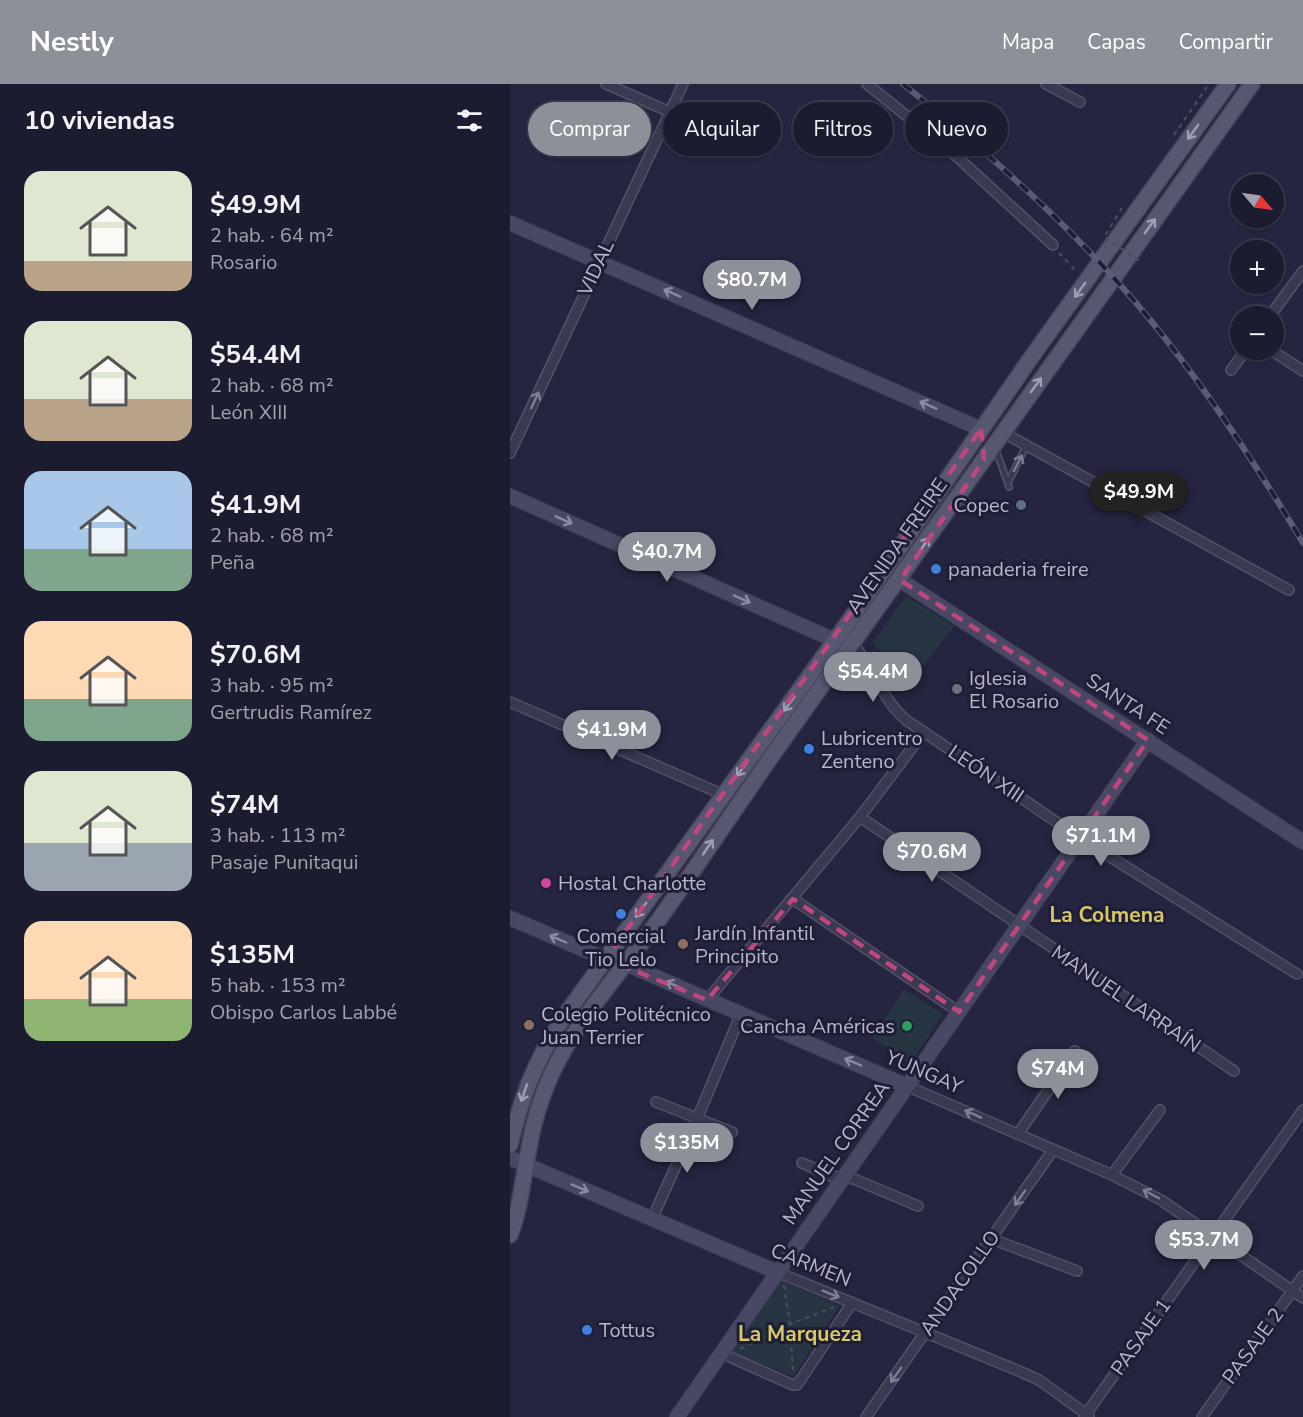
<!DOCTYPE html>
<html lang="es">
<head>
<meta charset="utf-8">
<style>
	body { margin:0; font-family:"Nunito Sans",sans-serif; background:#252539; color:#f1f3f6; height:100vh; display:flex; flex-direction:column; font-size:22px; white-space:nowrap }
	* { box-sizing:border-box; margin:0 }
	p { font-size:20px; color:#a0a1ab }
	.icon { flex:none; width:33px; height:33px; fill:none; stroke:currentColor; stroke-width:2; stroke-linecap:round; stroke-linejoin:round }
	.map { position:relative; flex:1; overflow:hidden }
	.sheet { display:flex; flex-direction:column; background:#1c1c31; width:510px }
	.sheet>* { flex:none }
	.banner { position:absolute; left:18px; top:18px; width:570px; height:54px; display:flex; gap:12px }
	.needle { width:39px; rotate:119deg }
	.fabs { position:absolute; left:720px; top:90px; display:grid; gap:12px }
	.fabs a { display:grid; place-items:center; width:54px; height:54px; border-radius:50%; background:#1c1c31; box-shadow:0 2px 4px #0004,0 0 0 2px #3a3a4d; font-size:30px }
	.price { position:absolute; translate:-50% -51px; padding:0 14px; border-radius:21px; background:#8c9099; color:#fff; font-size:20px; line-height:39px; filter:drop-shadow(0 2px 3px #0008) }
	.price::after { content:''; position:absolute; left:50%; top:36px; width:18px; height:14px; margin-left:-9px; background:inherit; clip-path:polygon(0 0,100% 0,50% 100%) }
	.price.current { background:#222; color:#fff }
	ul { padding:0; list-style:none }
	li { display:flex; align-items:center; gap:18px; height:150px; padding:0 24px }
	li span { display:grid; place-items:center; flex:none; width:168px; height:120px; border-radius:18px; color:#555 }
	li>.icon { margin-inline-start:auto }
	span .icon { width:72px; height:72px; fill:#fffc; stroke-width:1 }
	li b { font-size:26px }
	h2 { display:flex; justify-content:space-between; align-items:center; height:72px; padding:0 24px; font-size:26px }
	.chip { padding:0 21px; border-radius:27px; background:#1c1c31; box-shadow:0 2px 4px #0004,0 0 0 2px #3a3a4d; font-size:21px; line-height:54px }
	.chip.current { background:#8c9099; color:#fff }
	header { display:flex; align-items:center; gap:36px; box-sizing:border-box; height:84px; padding:0 30px; background:#8c9099; color:#fff }
	header strong { font-size:28px }
	nav { display:flex; gap:33px; margin-inline-start:auto; font-size:21px }
	main { display:flex; flex:1; min-height:0 }
	.map>svg:first-child { display:block }
</style>
</head>
<body>
<header>
<strong>Nestly</strong>
<nav><a>Mapa</a><a>Capas</a><a>Compartir</a></nav>
</header>
<main>
<section class="sheet">
<h2>10 viviendas<svg class="icon" aria-label="filters" viewBox="0 0 24 24"><path d="M4 7h16M4 17h16"/><circle cx="9" cy="7" r="2"/><circle cx="15" cy="17" r="2"/></svg></h2>
<ul>
<li><span style="background:linear-gradient(#dfe7d0 75%,#b9a48a 0)"><svg class="icon" aria-label="home" viewBox="0 0 24 24"><path d="M3 11l9-7 9 7M6 9v11h12V9"/></svg></span><div><b>$49.9M</b><p>2 hab. · 64 m²</p><p>Rosario</p></div></li>
<li><span style="background:linear-gradient(#dfe7d0 65%,#b9a48a 0)"><svg class="icon" aria-label="home" viewBox="0 0 24 24"><path d="M3 11l9-7 9 7M6 9v11h12V9"/></svg></span><div><b>$54.4M</b><p>2 hab. · 68 m²</p><p>León XIII</p></div></li>
<li><span style="background:linear-gradient(#a9c7e8 65%,#7fa58c 0)"><svg class="icon" aria-label="home" viewBox="0 0 24 24"><path d="M3 11l9-7 9 7M6 9v11h12V9"/></svg></span><div><b>$41.9M</b><p>2 hab. · 68 m²</p><p>Peña</p></div></li>
<li><span style="background:linear-gradient(#ffd9b3 65%,#7fa58c 0)"><svg class="icon" aria-label="home" viewBox="0 0 24 24"><path d="M3 11l9-7 9 7M6 9v11h12V9"/></svg></span><div><b>$70.6M</b><p>3 hab. · 95 m²</p><p>Gertrudis Ramírez</p></div></li>
<li><span style="background:linear-gradient(#dfe7d0 60%,#9aa5b1 0)"><svg class="icon" aria-label="home" viewBox="0 0 24 24"><path d="M3 11l9-7 9 7M6 9v11h12V9"/></svg></span><div><b>$74M</b><p>3 hab. · 113 m²</p><p>Pasaje Punitaqui</p></div></li>
<li><span style="background:linear-gradient(#ffd9b3 65%,#8fb573 0)"><svg class="icon" aria-label="home" viewBox="0 0 24 24"><path d="M3 11l9-7 9 7M6 9v11h12V9"/></svg></span><div><b>$135M</b><p>5 hab. · 153 m²</p><p>Obispo Carlos Labbé</p></div></li>
</ul>
</section>
<div class="map">
<svg width="793" height="1333" viewBox="0 0 793 1333">
	<rect width="100%" height="100%" fill="#252541"/>
	<!-- green -->
	<g fill="#273442">
		<path d="M396 512 444 542 400 599 389 594 363 558Z"/>
		<path d="M394 905 433 930 400 980 362 954Z"/>
		<path d="M271 1196 330 1221 283 1293 222 1268Z"/>
	</g>
	<g fill="none" stroke-linecap="round" stroke-linejoin="round">
		<defs>
			<g id="lane">
				<path d="M486 366 499 403"/>
				<path d="M499 397 516 362"/>
				<path d="M448 416 478 423 488 421"/>
			</g>
			<g id="street">
				<path d="M96 0 160 28"/>
				<path d="M357 0 444 70 543 161"/>
				<path d="M536 0 570 18"/>
				<path d="M760 232 793 187"/>
				<path d="M761 266 793 287"/>
				<path d="M721 286 736 266"/>
				<path d="M492 348 779 506"/>
				<path d="M0 369 173 0"/>
				<path d="M343 560C364 583 371 615 396 636L570 754 787 890"/>
				<path d="M0 618 214 711"/>
				<path d="M350 733 724 987"/>
				<path d="M283 815 449 928"/>
				<path d="M197 916 350 733 414 648"/>
				<path d="M397 1002 602 1091 651 1116 793 1214"/>
				<path d="M146 1018 222 1048"/>
				<path d="M508 1050 565 967"/>
				<path d="M292 1079 321 1092 344 1095 408 1122"/>
				<path d="M602 1091 650 1026"/>
				<path d="M142 1135 187 1035 231 930"/>
				<path d="M482 1155 567 1187"/>
				<path d="M267 1188 509 1287 529 1296 579 1332"/>
				<path d="M211 1269 283 1301H287L342 1219"/>
				<path d="M356 1333 543 1066"/>
				<path d="M574 1333 793 1026"/>
				<path d="M692 1333 793 1192"/>
			</g>
			<g id="secondary">
				<path d="M0 139 471 345"/>
				<path d="M0 412 315 552 333 558"/>
				<path d="M390 496 793 758"/>
				<path d="M0 834 96 875 116 880 397 1002"/>
				<path d="M0 1074 267 1188"/>
				<path d="M167 1333 638 656"/>
			</g>
			<g id="primary">
				<path d="M0 1061C11 1014 25 978 51 937L339 537 525 268 718 0"/>
				<path d="M0 1151C11 1123 13 1093 19 1064 23 1039 31 1014 41 991 64 941 107 892 140 848 187 783 231 715 278 649 434 434 587 216 742 0"/>
			</g>
		</defs>
		<!-- lane casing -->
		<use href="#lane" stroke="#525168" stroke-width="8"/>
		<!-- street casing -->
		<use href="#street" stroke="#525168" stroke-width="12"/>
		<!-- secondary casing -->
		<use href="#secondary" stroke="#404057" stroke-width="16"/>
		<!-- primary casing -->
		<use href="#primary" stroke="#404057" stroke-width="18"/>
		<!-- path -->
		<g stroke="#45515f" stroke-width="2" stroke-dasharray="4.5 4.5" stroke-linecap="butt">
			<path d="M664 51 699 0"/>
			<path d="M549 169 566 187"/>
			<path d="M274 1201 280 1240 283 1287"/>
			<path d="M230 1265 280 1240 324 1223"/>
		</g>
		<!-- lane -->
		<use href="#lane" stroke="#393951" stroke-width="4.5"/>
		<!-- street -->
		<use href="#street" stroke="#393951" stroke-width="9"/>
		<!-- secondary -->
		<use href="#secondary" stroke="#484764" stroke-width="14"/>
		<!-- primary -->
		<use href="#primary" stroke="#575771" stroke-width="15"/>
		<defs>
			<path id="rail" d="M393 0C482 72 569 149 642 238 698 307 747 382 793 459"/>
		</defs>
		<!-- rail casing -->
		<use href="#rail" stroke="#5b5b78" stroke-width="6"/>
		<!-- rail -->
		<use href="#rail" stroke="#1e1e36" stroke-width="4" stroke-dasharray="11" stroke-linecap="butt"/>
		<!-- path-bridge -->
		<path stroke="#45515f" stroke-width="2" stroke-dasharray="4.5 4.5" stroke-linecap="butt" d="M612 124 594 153 631 178"/>
	</g>
	<!-- one-way arrows -->
	<defs><path id="oneway-shaft" d="M-6 0H5M1.5-3L5.5 0L1.5 3" fill="none" stroke-width="1.6" stroke-linecap="round" stroke-linejoin="round" transform="scale(1.5)"/></defs>
	<g stroke="#9f9eb4">
		<use href="#oneway-shaft" transform="translate(683 48) rotate(126)"/>
		<use href="#oneway-shaft" transform="translate(640 142) rotate(-54)"/>
		<use href="#oneway-shaft" transform="translate(570 206) rotate(126)"/>
		<use href="#oneway-shaft" transform="translate(526 301) rotate(-54)"/>
		<use href="#oneway-shaft" transform="translate(414 461) rotate(-56)"/>
		<use href="#oneway-shaft" transform="translate(279 620) rotate(126)"/>
		<use href="#oneway-shaft" transform="translate(232 685) rotate(126)"/>
		<use href="#oneway-shaft" transform="translate(198 763) rotate(-56)"/>
		<use href="#oneway-shaft" transform="translate(131 826) rotate(126)"/>
		<use href="#oneway-shaft" transform="translate(14 1009) rotate(109)"/>
	</g>
	<g stroke="#8b8aa2">
		<use href="#oneway-shaft" transform="translate(162 209) rotate(-156)"/>
		<use href="#oneway-shaft" transform="translate(418 321) rotate(-156)"/>
		<use href="#oneway-shaft" transform="translate(54 436) rotate(24)"/>
		<use href="#oneway-shaft" transform="translate(232 515) rotate(24)"/>
		<use href="#oneway-shaft" transform="translate(48 855) rotate(-157)"/>
		<use href="#oneway-shaft" transform="translate(164 901) rotate(-156)"/>
		<use href="#oneway-shaft" transform="translate(343 978) rotate(-157)"/>
		<use href="#oneway-shaft" transform="translate(70 1104) rotate(23)"/>
	</g>
	<g stroke="#7e7e94">
		<use href="#oneway-shaft" transform="translate(25 316) rotate(-65)"/>
		<use href="#oneway-shaft" transform="translate(508 379) rotate(-63)"/>
		<use href="#oneway-shaft" transform="translate(463 1030) rotate(-156)"/>
		<use href="#oneway-shaft" transform="translate(641 1110) rotate(-152)"/>
		<use href="#oneway-shaft" transform="translate(510 1114) rotate(125)"/>
		<use href="#oneway-shaft" transform="translate(321 1210) rotate(22)"/>
		<use href="#oneway-shaft" transform="translate(386 1291) rotate(125)"/>
	</g>
	<!-- marked area -->
	<path fill="none" stroke="#bf477d" stroke-width="4.5" stroke-dasharray="12 8" stroke-linejoin="round" d="M471 345 474 376 390 496 638 656 449 928 283 815 197 916 96 875Z"/>
	<!-- markers -->
	<circle fill="#5c6f8a" stroke="#1e1e36" stroke-width="2" cx="511" cy="421" r="6"/>
	<g fill="#3f7fe0" stroke="#1e1e36" stroke-width="2">
		<circle cx="426" cy="485" r="6"/>
		<circle cx="299" cy="665" r="6"/>
		<circle cx="111" cy="830" r="6"/>
		<circle cx="77" cy="1246" r="6"/>
	</g>
	<circle fill="#6b7280" stroke="#1e1e36" stroke-width="2" cx="447" cy="605" r="6"/>
	<circle fill="#d1479c" stroke="#1e1e36" stroke-width="2" cx="36" cy="799" r="6"/>
	<g fill="#8d6e63" stroke="#1e1e36" stroke-width="2">
		<circle cx="173" cy="860" r="6"/>
		<circle cx="19" cy="941" r="6"/>
	</g>
	<circle fill="#2e9e5b" stroke="#1e1e36" stroke-width="2" cx="397" cy="942" r="6"/>
	<g text-anchor="middle" dominant-baseline="central" stroke-width="6" stroke-linejoin="round" paint-order="stroke">
		<!-- street labels -->
		<g font-size="20" fill="#b7b6cb" stroke="#1e1e36">
			<text transform="translate(86 184) rotate(-65)">VIDAL</text>
			<text transform="translate(387 462) rotate(-55)">AVENIDA FREIRE</text>
			<text transform="translate(618 620) rotate(33)">SANTA FE</text>
			<text transform="translate(476 690) rotate(34)">LEÓN XIII</text>
			<text transform="translate(616 915) rotate(34)">MANUEL LARRAÍN</text>
			<text transform="translate(414 988) rotate(23)">YUNGAY</text>
			<text transform="translate(326 1069) rotate(-55)">MANUEL CORREA</text>
			<text transform="translate(301 1181) rotate(22)">CARMEN</text>
			<text transform="translate(450 1199) rotate(-55)">ANDACOLLO</text>
			<text transform="translate(631 1253) rotate(-55)">PASAJE 1</text>
			<text transform="translate(743 1262) rotate(-54)">PASAJE 2</text>
		</g>
		<!-- poi labels -->
		<g font-size="20" fill="#b7b6cb" stroke="#1e1e36" text-anchor="start">
			<text x="499" y="421" text-anchor="end">Copec</text>
			<text x="438" y="485">panaderia freire</text>
			<text x="459" y="594">Iglesia<tspan x="459" dy="23">El Rosario</tspan></text>
			<text x="311" y="654">Lubricentro<tspan x="311" dy="23">Zenteno</tspan></text>
			<text x="48" y="799">Hostal Charlotte</text>
			<text x="185" y="849">Jardín Infantil<tspan x="185" dy="23">Principito</tspan></text>
			<text x="111" y="852" text-anchor="middle">Comercial<tspan x="111" dy="23">Tio Lelo</tspan></text>
			<text x="31" y="930">Colegio Politécnico<tspan x="31" dy="23">Juan Terrier</tspan></text>
			<text x="385" y="942" text-anchor="end">Cancha Américas</text>
			<text x="89" y="1246">Tottus</text>
		</g>
		<!-- neighbourhood labels -->
		<g font-size="21" font-weight="bold" fill="#d9c863" stroke="#1e1e36">
			<text x="597" y="831">La Colmena</text>
			<text x="290" y="1250">La Marqueza</text>
		</g>
	</g>
</svg>
<div class="fabs">
<a><svg class="needle" viewBox="-14 -14 28 28"><path d="M0-13l5 13h-10z" fill="#e53935"/><path d="M0 13l5-13h-10z" fill="#a0a1ab"/></svg></a>
<a>+</a>
<a>−</a>
</div>
<b class="price" style="left:242px;top:227px">$80.7M</b>
<b class="price current" style="left:629px;top:439px">$49.9M</b>
<b class="price" style="left:157px;top:499px">$40.7M</b>
<b class="price" style="left:363px;top:619px">$54.4M</b>
<b class="price" style="left:102px;top:677px">$41.9M</b>
<b class="price" style="left:591px;top:783px">$71.1M</b>
<b class="price" style="left:422px;top:799px">$70.6M</b>
<b class="price" style="left:548px;top:1016px">$74M</b>
<b class="price" style="left:177px;top:1090px">$135M</b>
<b class="price" style="left:694px;top:1187px">$53.7M</b>
<div class="banner">
<a class="chip current">Comprar</a>
<a class="chip">Alquilar</a>
<a class="chip">Filtros</a>
<a class="chip">Nuevo</a>
</div>
</div>
</main>
</body>
</html>
